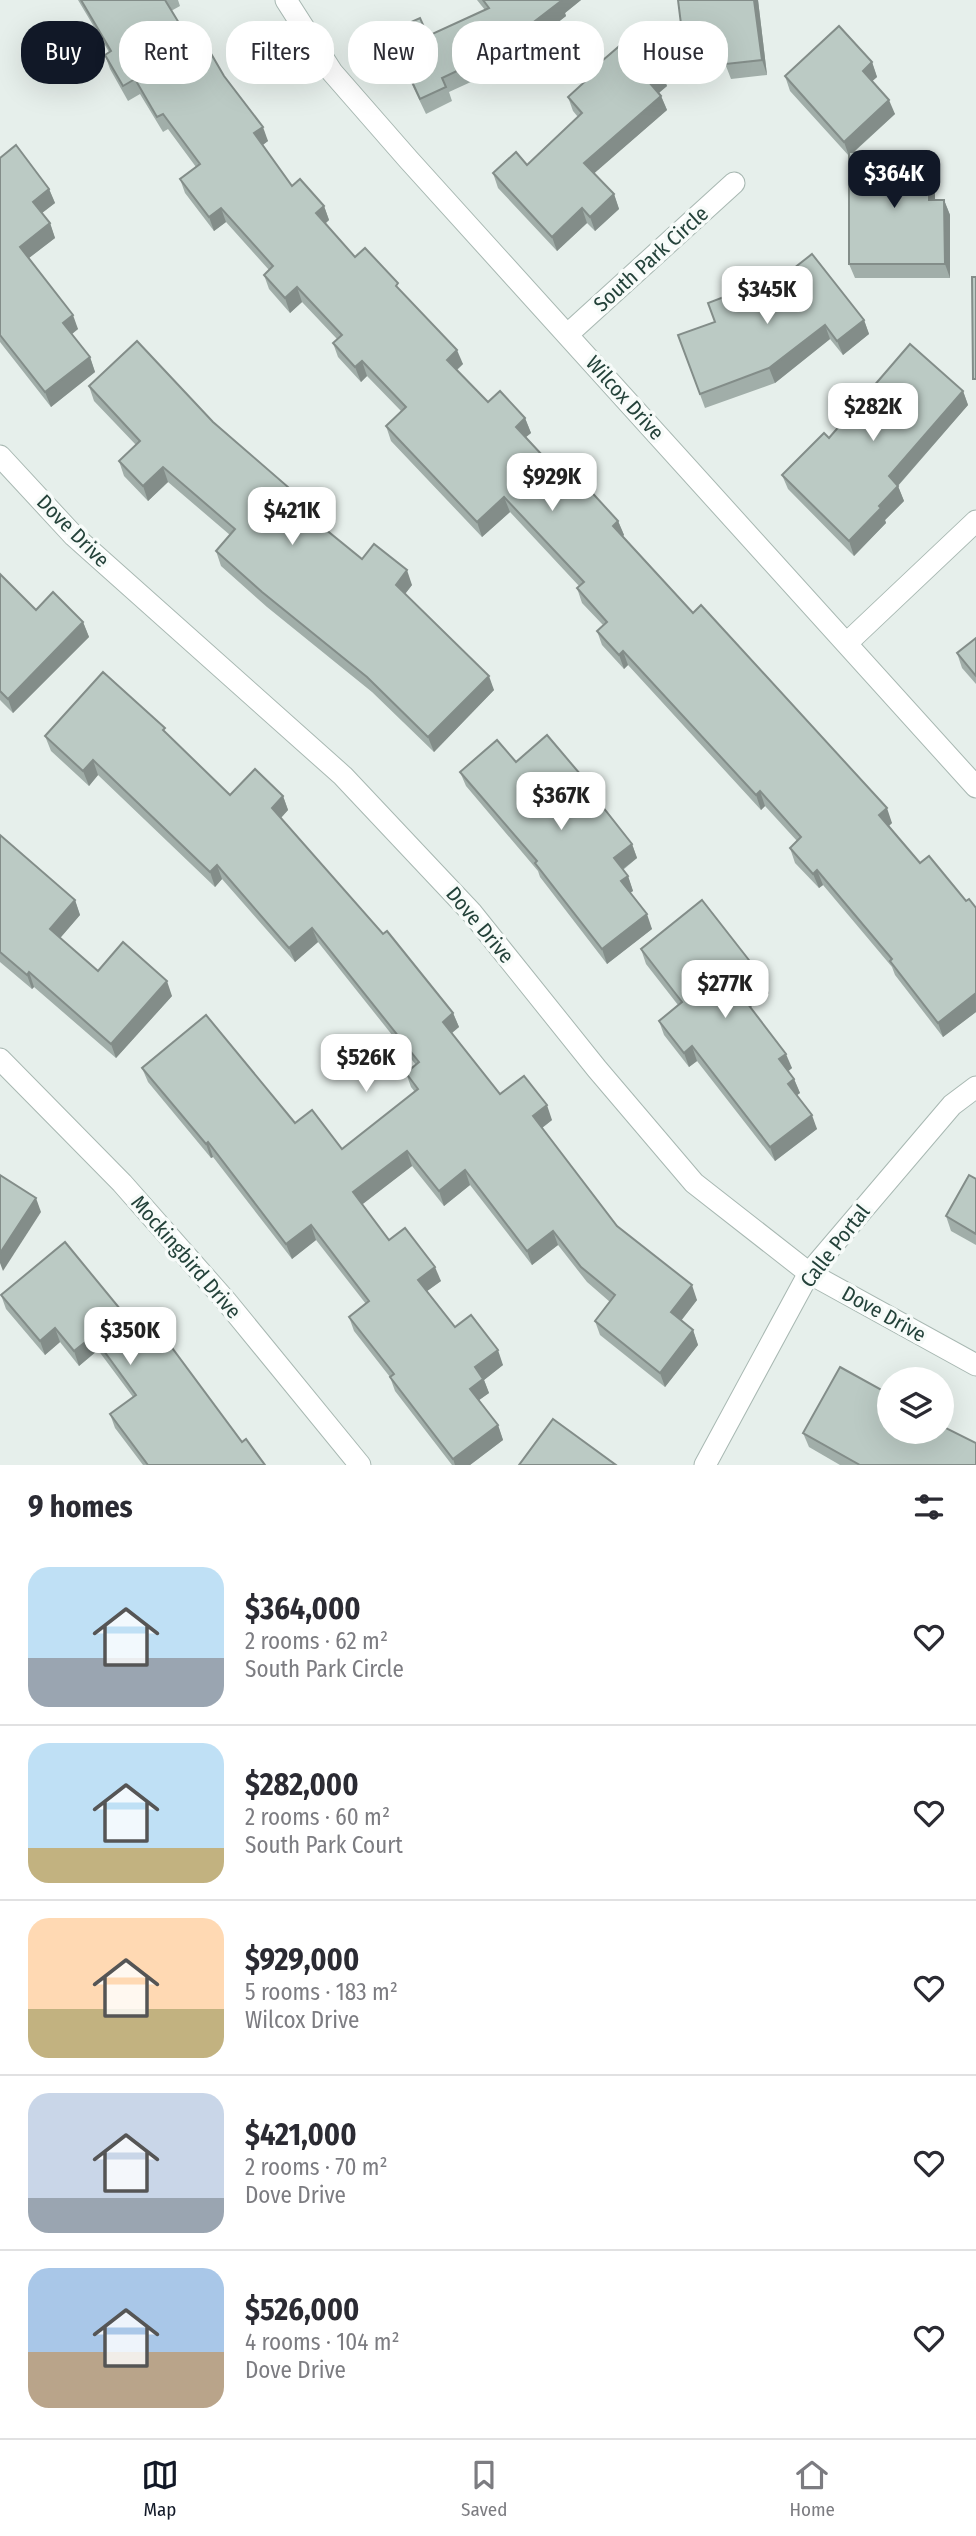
<!DOCTYPE html>
<html lang="en">
<head>
<meta charset="utf-8">
<style>
	body { margin:0; font-family:"Fira Sans Condensed",sans-serif; background:#f2f2f3; color:#2b2b33; height:100vh; display:flex; flex-direction:column; font-size:26px; white-space:nowrap }
	* { box-sizing:border-box; margin:0 }
	p { font-size:23px; color:#7c7c81 }
	.icon { flex:none; width:38px; height:38px; fill:none; stroke:currentColor; stroke-width:2; stroke-linecap:round; stroke-linejoin:round }
	.map { position:relative; height:1465px; overflow:hidden }
	.side { display:flex; flex-direction:column; background:#fff; flex:1 }
	.side>* { flex:none }
	.top-card { position:absolute; left:21px; top:21px; width:934px; height:63px; display:flex; gap:14px }
	.tools { position:absolute; left:877px; top:1367px; display:grid; gap:14px }
	.tools a { display:grid; place-items:center; width:77px; height:77px; border-radius:50%; background:#fff; box-shadow:0 7px 28px #0002; font-size:35px }
	.price { position:absolute; translate:-50% -60px; padding:0 16px; border-radius:14px; background:#fff; color:#222; font-size:23px; line-height:46px; filter:drop-shadow(0 2px 4px #0008) }
	.price::after { content:''; position:absolute; left:50%; top:42px; width:21px; height:16px; margin-left:-10px; background:inherit; clip-path:polygon(0 0,100% 0,50% 100%) }
	.price.active { background:#111827; color:#fff }
	ul { padding:0; list-style:none }
	li { display:flex; align-items:center; gap:21px; height:175px; padding:0 28px }
	li+li { border-top:2px solid #e1e1e2 }
	li span { display:grid; place-items:center; flex:none; width:196px; height:140px; border-radius:21px; color:#555 }
	li>.icon { margin-inline-start:auto }
	span .icon { width:84px; height:84px; fill:#fffc; stroke-width:1 }
	li b { font-size:30px }
	h2 { display:flex; justify-content:space-between; align-items:center; height:84px; padding:0 28px; font-size:30px }
	.pill { padding:0 24px; border-radius:28px; background:#fff; box-shadow:0 7px 28px #0002; font-size:24px; line-height:63px }
	.pill.active { background:#111827; color:#fff }
	.tabs { display:flex; justify-content:space-around; align-items:center; height:98px; border-top:2px solid #e1e1e2; background:#fff; font-size:19px; color:#7c7c81 }
	.tabs a { display:grid; justify-items:center; gap:4px }
	.tabs .active { color:#111827 }
	.map>svg:first-child { display:block }
</style>
</head>
<body>
<div class="map">
<svg width="976" height="1465" viewBox="0 0 976 1465">
	<rect width="100%" height="100%" fill="#e6efeb"/>
	<g fill="none" stroke-linecap="round" stroke-linejoin="round">
		<defs>
			<g id="street">
				<path d="M286 0 332 72 408 159 976 787"/>
				<path d="M568 334 734 183"/>
				<path d="M0 456 74 536 343 776 472 913 597 1069 694 1183 809 1273 976 1365"/>
				<path d="M847 643 976 521"/>
				<path d="M0 1059 122 1183 226 1301 360 1465"/>
				<path d="M705 1465 809 1273 952 1105 976 1087"/>
			</g>
		</defs>
		<!-- street casing -->
		<use href="#street" stroke="#a8b8b2" stroke-width="23"/>
		<!-- street -->
		<use href="#street" stroke="#fff" stroke-width="21"/>
	</g>
	<!-- wall -->
	<g fill="#a1aea9">
		<path d="M78 0H178L180 6 171 11 196 51 224 76 268 141 262 145 292 186 324 206 329 220 325 224 355 257 401 291 463 364 457 370 488 402 525 418 531 433 526 437 556 470 618 521 624 535 622 537 892 823 889 826 920 863 976 908V1012L943 1037 895 975 892 967 823 885 819 888 795 863 790 848 797 841 765 806 761 810 628 665 624 669 602 645 597 631 603 625 582 603 577 588 579 586 510 512 482 537 391 441 386 426 401 411 367 376 361 382 338 357 333 343 337 339 302 302 290 313 269 289 264 275 269 270 226 222 214 231 185 193 180 179 196 167 168 129 163 132 140 94 128 101 110 69 105 55 109 52Z"/>
		<path d="M477 0H581L565 13 566 16 497 70 449 92 452 101 426 114 394 47 389 32 428 36 485 10Z"/>
		<path d="M758 0 767 75 731 79 726 66 690 70 685 56Z"/>
		<path d="M872 62 877 77 872 81 895 114 854 152 929 151 935 166V200H944L950 215V278H855L849 264V156L790 91 785 76Z"/>
		<path d="M661 72 667 86 659 93 661 96 667 110 594 173 614 194 619 209 595 231 587 223 557 251 498 188 493 173 527 165 578 117 573 111 568 97 590 77 588 73Z"/>
		<path d="M0 158 49 189 55 203 42 213 50 223 55 238 29 258 78 329 72 334 90 357 95 372 51 407 0 342Z"/>
		<path d="M747 305 864 320 869 334 843 355 830 339 775 383 705 408 678 335 714 322Z"/>
		<path d="M89 386 213 422 288 487 294 501 293 502 362 559 412 585 405 594 494 690 434 752 372 692 267 607 221 566 216 551 230 535 168 482 148 501 124 476 119 461 136 445 94 401Z"/>
		<path d="M963 391 968 405 898 486 904 501 885 520 886 523 854 556 788 489 782 475 829 438Z"/>
		<path d="M0 574 36 610 83 622 89 637 13 713 0 700Z"/>
		<path d="M976 638V684L962 668 957 653Z"/>
		<path d="M166 733 230 795 283 796 288 810 281 818 453 1013 459 1027 452 1033 500 1094 552 1120 542 1128 617 1226 697 1300 681 1321 693 1330 698 1345 665 1387 600 1335 595 1321 610 1302 587 1282 558 1245 532 1265 470 1185 444 1206 412 1166 362 1204 389 1240 441 1281 427 1291 455 1327 503 1365 484 1380 489 1393 479 1400 498 1425 503 1440 470 1465H452L395 1391 390 1377 354 1331 349 1317 366 1304 316 1240 292 1259 213 1157 211 1158 148 1082 142 1068 295 1123 342 1149 415 1092 411 1087 406 1073 416 1065 318 942 295 962 222 879 215 887 98 775 89 786 51 751 45 736Z"/>
		<path d="M516 762 589 788 632 844 637 858 623 870 628 876 633 891 630 893 652 929 607 964 540 877 538 871 466 786 460 772Z"/>
		<path d="M0 835 75 900 80 915 60 938 98 971 172 996 116 1058 34 987 32 989 0 962Z"/>
		<path d="M641 949 769 993 750 1007 792 1068 788 1071 794 1079 800 1093 797 1095 817 1129 775 1161 697 1061 689 1067 664 1035 659 1021 678 1005 646 964Z"/>
		<path d="M976 1179V1245L951 1231 946 1216Z"/>
		<path d="M1 1295 148 1343 265 1465H143L115 1428 110 1414 133 1397 98 1350 79 1366 60 1342 45 1355 6 1309Z"/>
		<path d="M889 1432 976 1465H840L809 1447 803 1433Z"/>
	</g>
	<!-- shaded-wall -->
	<g fill="#838d89">
		<path d="M559 0H581L565 13 566 16 497 70 491 55Z"/>
		<path d="M754 0H758L767 75 762 60Z"/>
		<path d="M872 62 877 77 868 85 863 71Z"/>
		<path d="M661 72 667 86 655 96 649 82Z"/>
		<path d="M661 96 667 110 590 177 584 163Z"/>
		<path d="M889 100 895 114 849 156 844 142Z"/>
		<path d="M263 127 268 141 259 148 254 133Z"/>
		<path d="M929 151 935 166V215L929 200Z"/>
		<path d="M49 189 55 203 38 216 33 202Z"/>
		<path d="M614 194 619 209 595 231 590 217Z"/>
		<path d="M944 200 950 215V278L945 264Z"/>
		<path d="M324 206 329 220 321 227 316 213Z"/>
		<path d="M221 208 226 222 214 231 209 217Z"/>
		<path d="M582 208 587 223 557 251 552 237Z"/>
		<path d="M50 223 55 238 25 261 20 247Z"/>
		<path d="M297 287 302 302 290 313 285 298Z"/>
		<path d="M73 315 78 329 68 337 63 323Z"/>
		<path d="M864 320 869 334 843 355 837 341Z"/>
		<path d="M825 325 830 339 775 383 769 368Z"/>
		<path d="M457 350 463 364 452 374 447 360Z"/>
		<path d="M90 357 95 372 51 407 45 392Z"/>
		<path d="M362 361 367 376 361 382 355 367Z"/>
		<path d="M963 391 968 405 894 490 898 486 904 501 885 520 886 523 854 556 849 541 879 506 889 476Z"/>
		<path d="M525 418 531 433 521 441 516 427Z"/>
		<path d="M163 467 168 482 148 501 143 486Z"/>
		<path d="M288 487 294 501 287 508 282 494Z"/>
		<path d="M504 497 510 512 482 537 477 522Z"/>
		<path d="M618 521 624 535 618 541 613 526Z"/>
		<path d="M407 570 412 585 401 599 396 585Z"/>
		<path d="M83 622 89 637 13 713 8 699Z"/>
		<path d="M623 651 628 665 624 669 619 655Z"/>
		<path d="M489 676 494 690 434 752 428 737Z"/>
		<path d="M93 760 98 775 89 786 83 771Z"/>
		<path d="M760 791 765 806 761 810 756 795Z"/>
		<path d="M283 796 288 810 277 822 272 808Z"/>
		<path d="M887 808 892 823 885 829 879 815Z"/>
		<path d="M632 844 637 858 619 872 614 858Z"/>
		<path d="M217 865 222 879 215 887 210 872Z"/>
		<path d="M817 870 823 885 819 888 813 874Z"/>
		<path d="M628 876 633 891 626 895 621 881Z"/>
		<path d="M75 900 80 915 55 944 50 929Z"/>
		<path d="M647 914 652 929 607 964 602 949Z"/>
		<path d="M312 928 318 942 295 962 289 948Z"/>
		<path d="M29 972 34 987 32 989 27 975Z"/>
		<path d="M763 978 769 993 747 1010 741 995Z"/>
		<path d="M167 981 172 996 116 1058 111 1044Z"/>
		<path d="M976 993V1012L943 1037 938 1023Z"/>
		<path d="M453 1013 459 1027 448 1036 443 1022Z"/>
		<path d="M692 1046 697 1061 689 1067 684 1053Z"/>
		<path d="M786 1054 792 1068 785 1074 779 1059Z"/>
		<path d="M794 1079 800 1093 793 1098 788 1084Z"/>
		<path d="M547 1105 552 1120 538 1131 533 1116Z"/>
		<path d="M812 1115 817 1129 775 1161 770 1147Z"/>
		<path d="M208 1142 213 1157 211 1158 206 1144Z"/>
		<path d="M407 1151 412 1166 359 1207 353 1192Z"/>
		<path d="M465 1170 470 1185 444 1206 439 1191Z"/>
		<path d="M36 1198 41 1212 3 1271 0 1263V1253Z"/>
		<path d="M311 1225 316 1240 292 1259 286 1244Z"/>
		<path d="M553 1231 558 1245 532 1265 527 1251Z"/>
		<path d="M435 1267 441 1281 423 1294 418 1280Z"/>
		<path d="M692 1285 697 1300 676 1327 671 1312Z"/>
		<path d="M55 1328 60 1342 45 1355 40 1341Z"/>
		<path d="M693 1330 698 1345 665 1387 660 1373Z"/>
		<path d="M93 1336 98 1350 79 1366 74 1351Z"/>
		<path d="M498 1350 503 1365 484 1380 489 1393 475 1403 470 1389 475 1367Z"/>
		<path d="M498 1425 503 1440 470 1465H455L453 1459Z"/>
	</g>
	<!-- building -->
	<g fill="#bbcac4" stroke="#838d89" stroke-width="2">
		<path d="M81 0H165L196 51 206 45 224 76 263 127 254 133 292 186 300 179 324 206 316 213 355 257 365 248 398 283 396 286 457 350 447 360 488 402 500 391 525 418 516 427 556 470 564 462 618 521 613 526 693 613 701 605 887 808 879 815 920 863 929 856 966 901 969 899 976 908V993L938 1023 890 961 892 959 817 870 813 874 790 848 801 837 760 791 756 795 623 651 619 655 597 631 607 622 577 588 584 582 504 497 477 522 386 426 406 407 362 361 355 367 333 343 342 335 297 287 285 298 264 275 273 266 221 208 209 217 180 179 200 164 163 114 157 117 135 79 123 86 105 55 111 51Z"/>
		<path d="M483 0H560L561 1 491 55 442 78 446 87 420 99 389 32 420 18 428 36 489 8Z"/>
		<path d="M678 0H754L762 60 726 64 724 51 685 56Z"/>
		<path d="M839 26 872 62 863 71 889 100 844 142 785 76Z"/>
		<path d="M631 36 661 72 649 82 661 96 584 163 614 194 590 217 582 208 552 237 493 173 516 152 527 165 582 113 568 97 591 76 588 73Z"/>
		<path d="M16 145 49 189 33 202 50 223 20 247 73 315 63 323 90 357 45 392 0 335V158Z"/>
		<path d="M929 151V200H944L945 264H849V152Z"/>
		<path d="M812 254 864 320 837 341 825 325 769 368 700 394 678 335 715 322 708 303 742 290 747 305Z"/>
		<path d="M972 277H976V379H973Z"/>
		<path d="M137 341 213 422 288 487 282 494 362 559 374 544 407 570 396 585 489 676 428 737 367 677 262 592 216 551 235 529 163 467 143 486 119 461 140 441 89 386Z"/>
		<path d="M910 344 963 391 889 476 898 486 879 506 881 508 849 541 782 475 824 433 829 438Z"/>
		<path d="M0 574 36 610 53 592 83 622 8 699 0 691Z"/>
		<path d="M976 638V676L957 653Z"/>
		<path d="M103 672 165 728 163 730 230 795 255 769 283 796 272 808 383 934 387 931 453 1013 443 1022 500 1094 524 1076 547 1105 533 1116 617 1226 692 1285 671 1312 693 1330 660 1373 595 1321 615 1295 581 1267 553 1231 527 1251 465 1170 439 1191 407 1151 353 1192 389 1240 405 1228 435 1267 418 1280 455 1327 471 1315 498 1350 475 1367 483 1379 470 1389 498 1425 453 1459 390 1377 394 1374 349 1317 369 1301 311 1225 286 1244 208 1142 206 1144 142 1068 206 1015 295 1123 312 1110 342 1149 418 1089 406 1073 419 1062 312 928 289 948 217 865 210 872 93 760 83 771 45 736Z"/>
		<path d="M547 735 586 781 584 783 632 844 614 858 628 876 621 881 647 914 602 949 535 863 537 861 460 772 497 740 516 762Z"/>
		<path d="M0 835 75 900 50 929 98 971 123 942 167 981 111 1044 29 972 27 975 0 952Z"/>
		<path d="M702 900 763 978 741 995 786 1054 779 1059 794 1079 788 1084 812 1115 770 1147 692 1046 684 1053 659 1021 682 1002 641 949Z"/>
		<path d="M0 1175 36 1198 0 1253Z"/>
		<path d="M969 1175 976 1179V1234L946 1216Z"/>
		<path d="M65 1242 148 1343 161 1333 242 1442 246 1439 265 1465H148L110 1414 136 1395 93 1336 74 1351 55 1328 40 1341 1 1295Z"/>
		<path d="M840 1367 889 1394V1432H942V1426L976 1443V1465H860L803 1433Z"/>
		<path d="M553 1419 616 1465H519Z"/>
	</g>
	<g text-anchor="middle" dominant-baseline="central" stroke-width="7" stroke-linejoin="round" paint-order="stroke">
		<!-- street labels -->
		<g font-size="21" fill="#24423a" stroke="#f7fbf9">
			<text transform="translate(651 259) rotate(-42)">South Park Circle</text>
			<text transform="translate(625 398) rotate(48)">Wilcox Drive</text>
			<text transform="translate(73 531) rotate(45)">Dove Drive</text>
			<text transform="translate(480 925) rotate(50)">Dove Drive</text>
			<text transform="translate(835 1246) rotate(-52)">Calle Portal</text>
			<text transform="translate(186 1257) rotate(49)">Mockingbird Drive</text>
			<text transform="translate(884 1314) rotate(29)">Dove Drive</text>
		</g>
	</g>
</svg>
<div class="tools">
<a><svg class="icon" aria-label="layers" viewBox="0 0 24 24"><path d="M12 4l9 5-9 5-9-5zM3 14l9 5 9-5"/></svg></a>
</div>
<b class="price active" style="left:894px;top:210px">$364K</b>
<b class="price" style="left:767px;top:326px">$345K</b>
<b class="price" style="left:873px;top:443px">$282K</b>
<b class="price" style="left:552px;top:513px">$929K</b>
<b class="price" style="left:292px;top:547px">$421K</b>
<b class="price" style="left:561px;top:832px">$367K</b>
<b class="price" style="left:725px;top:1020px">$277K</b>
<b class="price" style="left:366px;top:1094px">$526K</b>
<b class="price" style="left:130px;top:1367px">$350K</b>
<div class="top-card">
<a class="pill active">Buy</a>
<a class="pill">Rent</a>
<a class="pill">Filters</a>
<a class="pill">New</a>
<a class="pill">Apartment</a>
<a class="pill">House</a>
</div>
</div>
<section class="side">
<h2>9 homes<svg class="icon" aria-label="filters" viewBox="0 0 24 24"><path d="M4 7h16M4 17h16"/><circle cx="9" cy="7" r="2"/><circle cx="15" cy="17" r="2"/></svg></h2>
<ul>
<li><span style="background:linear-gradient(#bfe0f5 65%,#9aa5b1 0)"><svg class="icon" aria-label="home" viewBox="0 0 24 24"><path d="M3 11l9-7 9 7M6 9v11h12V9"/></svg></span><div><b>$364,000</b><p>2 rooms · 62 m²</p><p>South Park Circle</p></div><svg class="icon" aria-label="heart" viewBox="0 0 24 24"><path d="M12 20l-8-8c-3-5 5-10 8-4 3-6 11-1 8 4z"/></svg></li>
<li><span style="background:linear-gradient(#bfe0f5 75%,#c2b280 0)"><svg class="icon" aria-label="home" viewBox="0 0 24 24"><path d="M3 11l9-7 9 7M6 9v11h12V9"/></svg></span><div><b>$282,000</b><p>2 rooms · 60 m²</p><p>South Park Court</p></div><svg class="icon" aria-label="heart" viewBox="0 0 24 24"><path d="M12 20l-8-8c-3-5 5-10 8-4 3-6 11-1 8 4z"/></svg></li>
<li><span style="background:linear-gradient(#ffd9b3 65%,#c2b280 0)"><svg class="icon" aria-label="home" viewBox="0 0 24 24"><path d="M3 11l9-7 9 7M6 9v11h12V9"/></svg></span><div><b>$929,000</b><p>5 rooms · 183 m²</p><p>Wilcox Drive</p></div><svg class="icon" aria-label="heart" viewBox="0 0 24 24"><path d="M12 20l-8-8c-3-5 5-10 8-4 3-6 11-1 8 4z"/></svg></li>
<li><span style="background:linear-gradient(#c9d6e8 75%,#9aa5b1 0)"><svg class="icon" aria-label="home" viewBox="0 0 24 24"><path d="M3 11l9-7 9 7M6 9v11h12V9"/></svg></span><div><b>$421,000</b><p>2 rooms · 70 m²</p><p>Dove Drive</p></div><svg class="icon" aria-label="heart" viewBox="0 0 24 24"><path d="M12 20l-8-8c-3-5 5-10 8-4 3-6 11-1 8 4z"/></svg></li>
<li><span style="background:linear-gradient(#a9c7e8 60%,#b9a48a 0)"><svg class="icon" aria-label="home" viewBox="0 0 24 24"><path d="M3 11l9-7 9 7M6 9v11h12V9"/></svg></span><div><b>$526,000</b><p>4 rooms · 104 m²</p><p>Dove Drive</p></div><svg class="icon" aria-label="heart" viewBox="0 0 24 24"><path d="M12 20l-8-8c-3-5 5-10 8-4 3-6 11-1 8 4z"/></svg></li>
</ul>
</section>
<nav class="tabs">
<a class="active"><svg class="icon" aria-label="map" viewBox="0 0 24 24"><path d="M3 6l6-2 6 2 6-2v14l-6 2-6-2-6 2zM9 4v14M15 6v14"/></svg>Map</a>
<a><svg class="icon" aria-label="saved" viewBox="0 0 24 24"><path d="M7 4h10v16l-5-4-5 4z"/></svg>Saved</a>
<a><svg class="icon" aria-label="home" viewBox="0 0 24 24"><path d="M3 11l9-7 9 7M6 9v11h12V9"/></svg>Home</a>
</nav>
</body>
</html>
